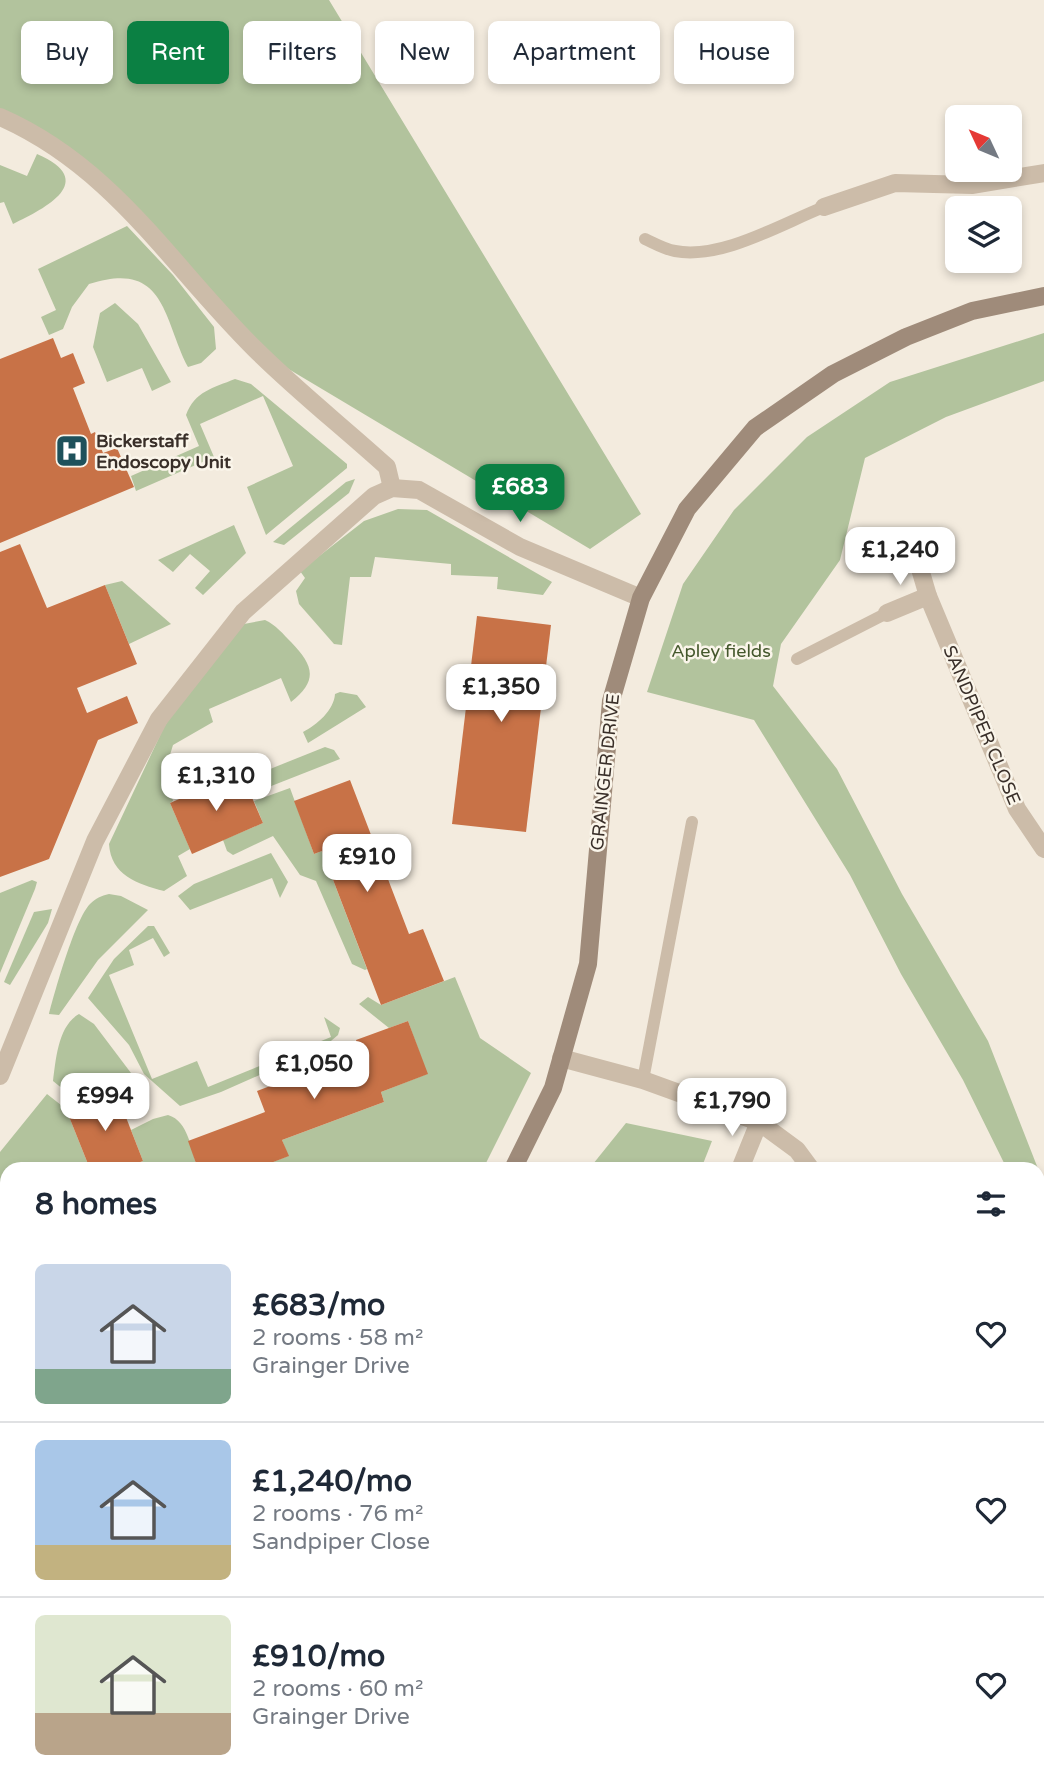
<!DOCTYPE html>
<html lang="en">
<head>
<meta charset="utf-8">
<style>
	body { margin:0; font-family:"Varela Round",sans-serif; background:#f2f2f3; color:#1f2937; height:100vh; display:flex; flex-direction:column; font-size:26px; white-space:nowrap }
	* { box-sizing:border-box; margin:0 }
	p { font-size:23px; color:#747a83 }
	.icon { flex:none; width:38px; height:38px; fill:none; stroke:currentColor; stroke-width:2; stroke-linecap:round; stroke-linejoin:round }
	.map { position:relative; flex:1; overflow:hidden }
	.side { position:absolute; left:0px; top:1162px; width:1045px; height:625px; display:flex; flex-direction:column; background:#fff; border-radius:21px 21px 0 0; box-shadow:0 4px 10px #0003 }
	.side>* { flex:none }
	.guide { position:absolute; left:21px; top:21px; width:1003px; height:63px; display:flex; gap:14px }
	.needle { width:46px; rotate:314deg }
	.buttons { position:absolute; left:945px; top:105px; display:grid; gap:14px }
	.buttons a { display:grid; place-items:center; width:77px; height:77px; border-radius:10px; background:#fff; box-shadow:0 4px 10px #0003; font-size:35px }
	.price { position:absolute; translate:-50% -60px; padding:0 16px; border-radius:14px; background:#fff; color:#222; font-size:23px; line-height:46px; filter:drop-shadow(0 2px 4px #0008) }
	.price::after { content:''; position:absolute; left:50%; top:42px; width:21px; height:16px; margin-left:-10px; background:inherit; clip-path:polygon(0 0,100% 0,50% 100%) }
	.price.on { background:#0b8043; color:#fff }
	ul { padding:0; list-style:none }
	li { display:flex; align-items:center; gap:21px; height:175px; padding:0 35px }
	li+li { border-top:2px solid #e0e1e3 }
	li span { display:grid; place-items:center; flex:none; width:196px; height:140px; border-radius:10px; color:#555 }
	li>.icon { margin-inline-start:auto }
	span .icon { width:84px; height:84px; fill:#fffc; stroke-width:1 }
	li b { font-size:30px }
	h2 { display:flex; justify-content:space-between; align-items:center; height:84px; padding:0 35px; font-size:30px }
	.chip { padding:0 24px; border-radius:10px; background:#fff; box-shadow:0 4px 10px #0003; font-size:24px; line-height:63px }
	.chip.on { background:#0b8043; color:#fff }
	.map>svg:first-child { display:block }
</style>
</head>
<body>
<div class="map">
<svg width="1044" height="1786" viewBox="0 0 1044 1786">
	<rect width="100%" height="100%" fill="#f3ebde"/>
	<!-- green -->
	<g fill="#b2c39d">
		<path d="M0 0H329L641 514 590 549 255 349 86 167 0 122Z"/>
		<path d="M37 154C99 181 46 208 13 224L4 202 0 203V165L27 176Z"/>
		<path d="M127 226 173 275 214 327 216 349 201 363 188 367C163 319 166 259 89 284L72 307 63 329 49 335 41 317 56 310 38 269Z"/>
		<path d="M115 303 138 324 171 382 152 391 142 368 107 382 93 347 100 313Z"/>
		<path d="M1044 333V381L946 417 865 458 840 560 781 644 773 686 837 769 902 894 988 1041 1044 1184V1259L1038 1244V1169H1007L963 1080 901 974 850 875 754 720 647 692 683 584 734 510 807 437 890 382Z"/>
		<path d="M235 379 251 384 347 464V468L266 535 247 487 293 466 263 396 200 424 214 457 136 491 131 476 199 446 186 415C195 391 213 388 235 379Z"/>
		<path d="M355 479 349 493 284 545 273 542 346 482Z"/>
		<path d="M398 509 427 510 552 582 543 595 497 589 498 577 451 575V564L375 557 371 577H350L342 645 334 644 299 604 296 591 305 578 300 571 364 521Z"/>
		<path d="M234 525 246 553 203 595 195 588 210 571 190 554 173 572 158 560Z"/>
		<path d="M122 581 171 624 129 644 105 585Z"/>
		<path d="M265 620C276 625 283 634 291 642 313 665 319 680 291 702L281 678 209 709 213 722 173 745 166 768 173 801 170 803 190 849 178 856 187 876 164 891C137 884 111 875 109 844L164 727 183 698 244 624Z"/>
		<path d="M340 692 357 695 366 707 308 743 303 732C317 725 334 710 335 694Z"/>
		<path d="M325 747 334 750 340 759 256 792 250 777Z"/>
		<path d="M290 788 314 854 322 851 367 969 365 970 352 964 316 881 300 875 273 836 233 855 227 851 223 840 263 823 254 801Z"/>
		<path d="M271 853 288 882 280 898 272 878 190 910 178 896 194 884Z"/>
		<path d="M32 880 37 882 35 889 0 973V893Z"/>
		<path d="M109 894 121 896 148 910 98 960 59 1015 49 1014C55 991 75 919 90 904 96 898 101 896 109 894Z"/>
		<path d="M52 909 48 923 10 985 4 982 34 912Z"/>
		<path d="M148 926H154L170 953 164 957 153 938 129 950 134 965 109 975 152 1079 197 1061 208 1087 331 1037 324 1017 340 1028 338 1035 325 1046 221 1092 180 1106 144 1074 129 1045 88 998 114 959Z"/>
		<path d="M455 977 480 1038 531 1073 483 1169H255L288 1156 282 1140 384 1102 381 1092 427 1074 408 1021 389 1028 359 1004 368 997 381 1005Z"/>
		<path d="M79 1014 94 1024 131 1073 118 1084 79 1102 53 1081C56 1059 58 1026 79 1014Z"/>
		<path d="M47 1094 66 1109 90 1169H7V1251L0 1234V1152Z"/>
		<path d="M168 1115C189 1121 191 1151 198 1169H122L143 1161 131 1130 153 1119Z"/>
		<path d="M626 1123 712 1141 701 1169H589Z"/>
		<path d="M0 1533 7 1534V1780H159L158 1786H0Z"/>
		<path d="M1038 1774V1786H534L531 1780H856L869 1783 1038 1780Z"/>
	</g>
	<!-- building -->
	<g fill="#c87247">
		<path d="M53 338 61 358 73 353 85 383 73 388 91 434 95 432 103 453 117 448 134 487 0 543V359Z"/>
		<path d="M20 544 47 608 105 585 137 664 77 688 87 713 127 696 138 723 98 740 49 859 0 877V552Z"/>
		<path d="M477 616 551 625 526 832 452 824Z"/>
		<path d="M241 772 263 823 192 854 170 803Z"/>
		<path d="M350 780 409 934 423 929 444 981 381 1005 322 851 314 854 294 801Z"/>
		<path d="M408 1021 428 1074 381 1092 384 1102 282 1140 289 1156 255 1169H198L188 1141 265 1112 257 1091 360 1052 356 1040Z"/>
		<path d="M115 1089 143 1161 122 1169H90L66 1109Z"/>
		<rect x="1038" y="1426" width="6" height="41"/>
		<rect x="1038" y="1474" width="6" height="36"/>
		<rect x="1038" y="1517" width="6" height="37"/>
		<path d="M1040 1563H1044V1599H1039Z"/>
	</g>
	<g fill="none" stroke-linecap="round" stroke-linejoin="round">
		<!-- lane -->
		<g stroke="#ccbca9" stroke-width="12">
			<path d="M645 239C654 243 664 249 675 251 721 260 781 224 824 207"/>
			<path d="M797 659 887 613"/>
			<path d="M643 1080 692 822"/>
		</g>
		<!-- street -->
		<g stroke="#ccbca9" stroke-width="18">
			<path d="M0 117C114 167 170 265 255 349 296 390 343 427 387 467L392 488"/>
			<path d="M824 207 895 183 973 185 1044 173"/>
			<path d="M915 552 928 596 1017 809 1044 849"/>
			<path d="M887 613 928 596"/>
			<path d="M561 1058 643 1080 759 1122 797 1150 811 1169"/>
			<path d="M0 1076 95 841 159 719 243 612 374 496 392 488 419 490 520 547 641 598"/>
			<path d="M740 1169 759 1122"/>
			<path d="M1038 1392 1044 1393"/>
			<path d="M0 1435 7 1457"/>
			<path d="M0 1503H7"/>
			<path d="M201 1780 206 1786"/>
		</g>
		<!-- secondary -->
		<g stroke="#9f8b7a" stroke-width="18">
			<path d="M513 1169 553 1088 588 964 611 701 641 598 687 509 755 428 833 374 906 337 972 311 1044 296"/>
			<path d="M432 1780 435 1786"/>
		</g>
		<!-- primary -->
		<g stroke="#7b685a" stroke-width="18">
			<path d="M407 1780 419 1786"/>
			<path d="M273 1786 285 1780"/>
		</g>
	</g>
	<!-- icons -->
	<defs>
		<symbol id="hospital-square" viewBox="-11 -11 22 22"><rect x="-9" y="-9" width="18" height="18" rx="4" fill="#1e515b" stroke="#faf5ea"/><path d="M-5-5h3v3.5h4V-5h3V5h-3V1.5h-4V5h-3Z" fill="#fff"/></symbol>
	</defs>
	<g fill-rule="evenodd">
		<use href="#hospital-square" x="53" y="432" width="38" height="38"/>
	</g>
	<g text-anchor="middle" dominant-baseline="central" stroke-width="5" stroke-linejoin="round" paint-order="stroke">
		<!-- poi labels -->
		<g font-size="18" font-weight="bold" fill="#392f29" stroke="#faf5ea" text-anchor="start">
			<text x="96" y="441">Bickerstaff<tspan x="96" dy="21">Endoscopy Unit</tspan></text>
		</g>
		<!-- park labels -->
		<g font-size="18" fill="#44572c" stroke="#faf5ea">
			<text x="721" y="651">Apley fields</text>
		</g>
		<!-- street labels -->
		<g font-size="18" fill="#392f29" stroke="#faf5ea">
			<text transform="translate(982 725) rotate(67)">SANDPIPER CLOSE</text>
			<text transform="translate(605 772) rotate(-84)">GRAINGER DRIVE</text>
		</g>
	</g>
</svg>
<div class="buttons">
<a><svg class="needle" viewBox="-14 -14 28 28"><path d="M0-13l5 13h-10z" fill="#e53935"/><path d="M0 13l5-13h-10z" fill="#747a83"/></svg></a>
<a><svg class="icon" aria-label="layers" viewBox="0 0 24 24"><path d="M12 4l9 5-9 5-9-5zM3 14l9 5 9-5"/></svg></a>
</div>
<b class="price on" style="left:520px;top:524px">£683</b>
<b class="price" style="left:900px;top:587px">£1,240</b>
<b class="price" style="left:501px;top:724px">£1,350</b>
<b class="price" style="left:216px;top:813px">£1,310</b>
<b class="price" style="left:367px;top:894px">£910</b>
<b class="price" style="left:314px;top:1101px">£1,050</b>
<b class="price" style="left:105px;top:1133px">£994</b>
<b class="price" style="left:732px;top:1138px">£1,790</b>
<div class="guide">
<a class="chip">Buy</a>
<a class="chip on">Rent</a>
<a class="chip">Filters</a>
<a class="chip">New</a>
<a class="chip">Apartment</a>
<a class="chip">House</a>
</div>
<section class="side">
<h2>8 homes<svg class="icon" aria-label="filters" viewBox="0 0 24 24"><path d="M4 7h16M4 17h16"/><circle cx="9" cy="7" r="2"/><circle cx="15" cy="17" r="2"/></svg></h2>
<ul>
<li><span style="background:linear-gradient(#c9d6e8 75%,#7fa58c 0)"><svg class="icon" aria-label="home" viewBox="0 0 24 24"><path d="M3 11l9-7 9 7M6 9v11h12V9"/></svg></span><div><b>£683/mo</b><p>2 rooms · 58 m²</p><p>Grainger Drive</p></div><svg class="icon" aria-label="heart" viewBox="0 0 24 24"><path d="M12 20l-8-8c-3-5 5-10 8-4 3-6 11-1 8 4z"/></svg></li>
<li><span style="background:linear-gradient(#a9c7e8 75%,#c2b280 0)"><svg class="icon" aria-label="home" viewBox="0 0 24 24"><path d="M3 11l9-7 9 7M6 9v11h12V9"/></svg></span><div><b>£1,240/mo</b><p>2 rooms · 76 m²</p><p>Sandpiper Close</p></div><svg class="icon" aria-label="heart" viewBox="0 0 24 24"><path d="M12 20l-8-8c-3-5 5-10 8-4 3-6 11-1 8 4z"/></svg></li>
<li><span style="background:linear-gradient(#dfe7d0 70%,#b9a48a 0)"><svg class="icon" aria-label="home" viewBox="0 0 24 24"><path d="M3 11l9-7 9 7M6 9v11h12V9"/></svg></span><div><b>£910/mo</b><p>2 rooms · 60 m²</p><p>Grainger Drive</p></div><svg class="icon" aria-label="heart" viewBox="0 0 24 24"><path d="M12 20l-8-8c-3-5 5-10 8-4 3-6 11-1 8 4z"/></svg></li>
</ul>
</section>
</div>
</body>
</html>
